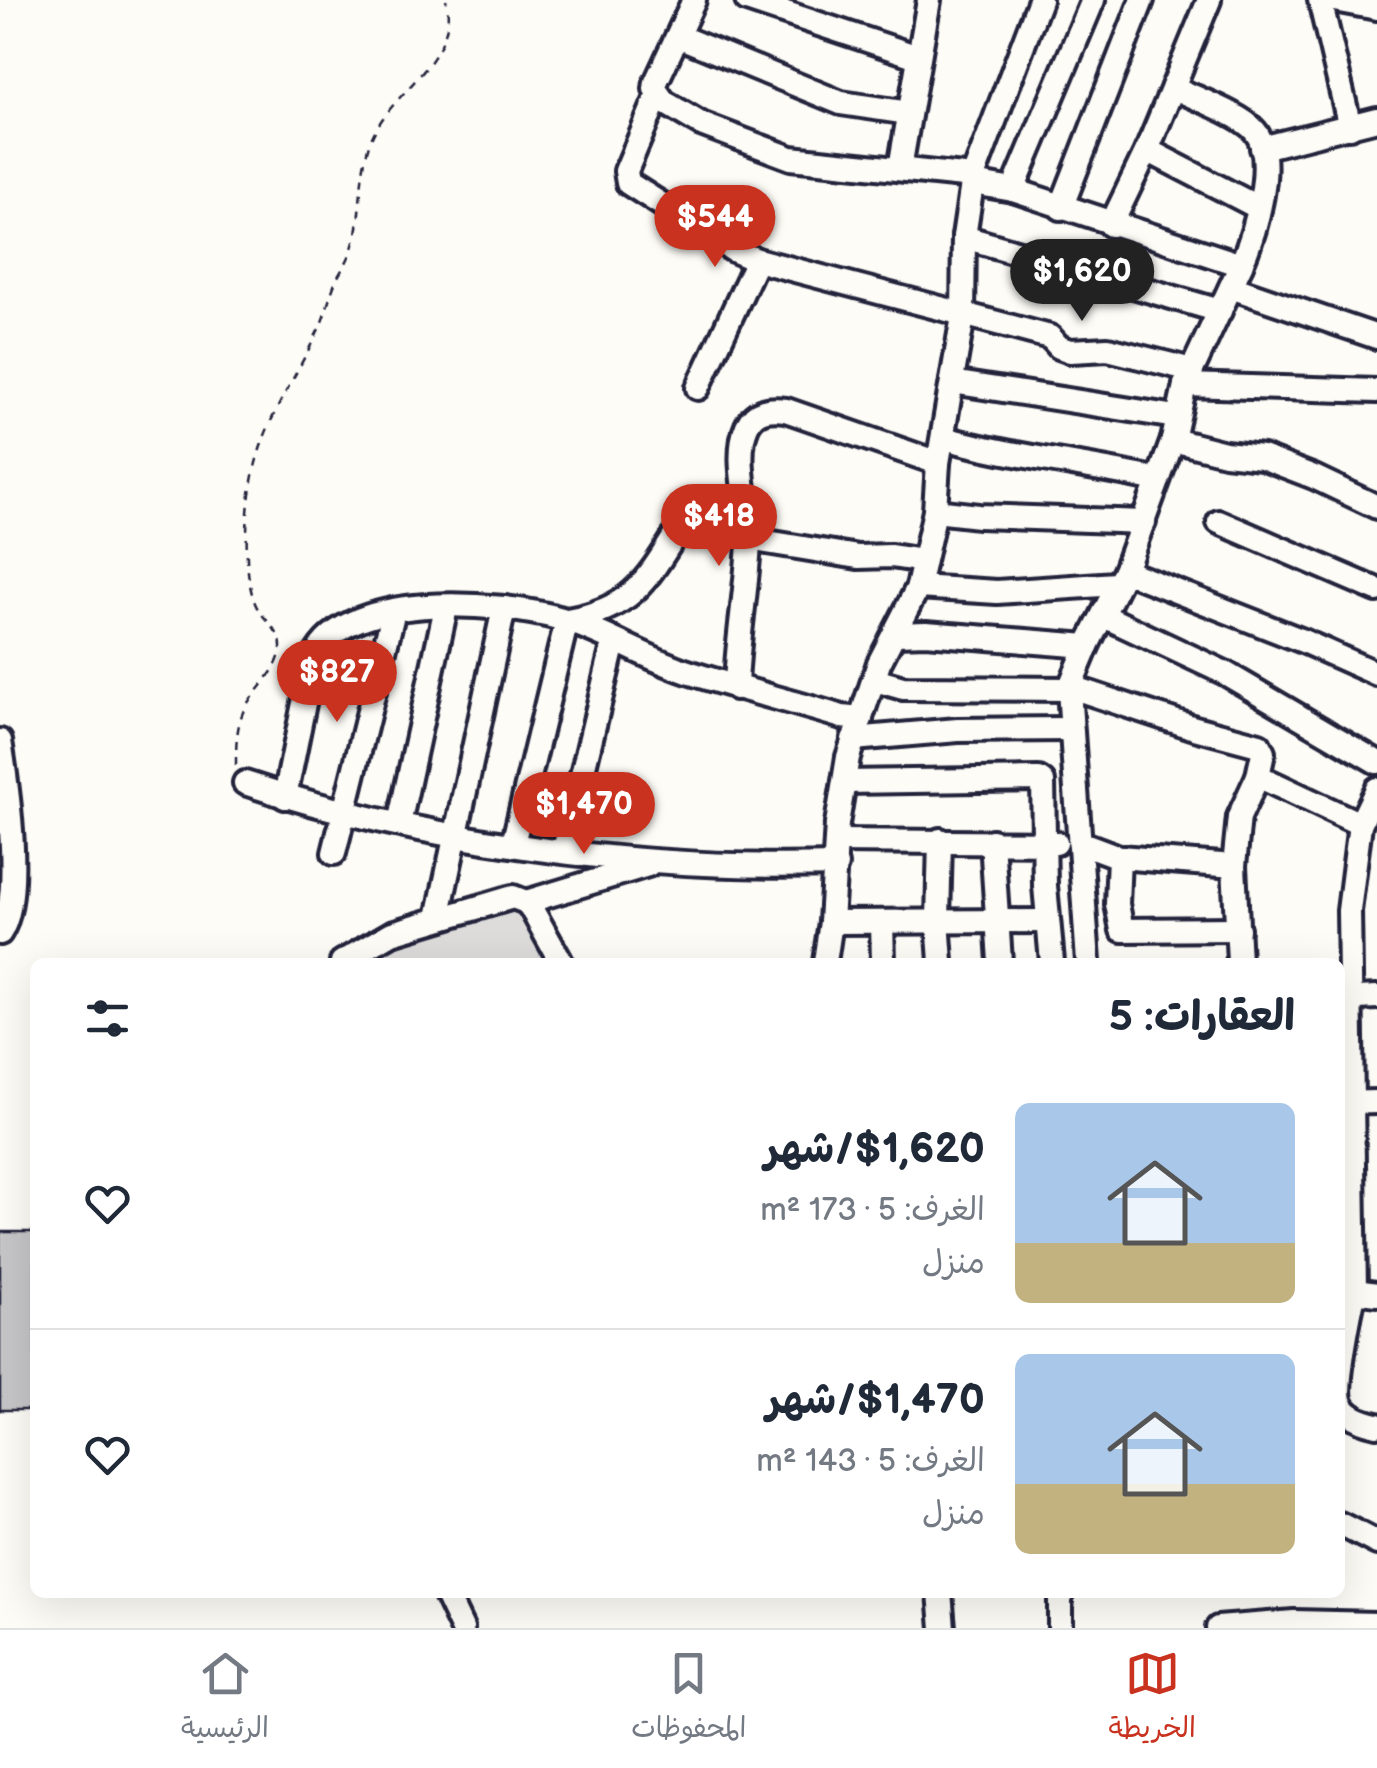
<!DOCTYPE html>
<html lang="ar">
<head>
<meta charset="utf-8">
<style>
	body { margin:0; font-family:"Balsamiq Sans","Playpen Sans Arabic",sans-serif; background:#f2f2f3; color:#1f2937; direction:rtl; height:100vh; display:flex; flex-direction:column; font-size:38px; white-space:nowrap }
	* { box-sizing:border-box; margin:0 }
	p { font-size:32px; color:#747a83 }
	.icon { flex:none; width:55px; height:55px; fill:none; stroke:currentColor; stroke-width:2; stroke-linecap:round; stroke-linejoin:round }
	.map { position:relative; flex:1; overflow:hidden; direction:ltr }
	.sheet { position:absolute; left:30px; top:958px; width:1315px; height:640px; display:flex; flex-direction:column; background:#fff; border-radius:15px; box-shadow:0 10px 40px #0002; direction:rtl }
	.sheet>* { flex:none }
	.price { position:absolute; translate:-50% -85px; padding:0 22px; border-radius:35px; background:#c8321e; color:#fff; font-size:32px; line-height:65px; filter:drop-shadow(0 2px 5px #0008) }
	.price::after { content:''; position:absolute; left:50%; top:60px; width:30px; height:22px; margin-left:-15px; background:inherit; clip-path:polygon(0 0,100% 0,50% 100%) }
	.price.active { background:#222; color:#fff }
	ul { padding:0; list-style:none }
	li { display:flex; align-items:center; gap:30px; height:250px; padding:0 50px }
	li+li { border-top:2px solid #e0e1e3 }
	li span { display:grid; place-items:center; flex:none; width:280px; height:200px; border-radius:15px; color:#555 }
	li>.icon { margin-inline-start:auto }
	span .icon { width:120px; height:120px; fill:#fffc; stroke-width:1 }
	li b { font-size:42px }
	h2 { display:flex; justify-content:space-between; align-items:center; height:120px; padding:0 50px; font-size:42px }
	.tab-bar { display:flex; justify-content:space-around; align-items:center; height:140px; border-top:2px solid #e0e1e3; background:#fff; font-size:28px; color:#747a83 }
	.tab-bar a { display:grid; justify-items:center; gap:5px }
	.tab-bar .active { color:#c8321e }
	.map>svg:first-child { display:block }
</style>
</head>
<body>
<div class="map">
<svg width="1377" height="1628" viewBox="0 0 1377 1628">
	<rect width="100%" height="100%" fill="#fdfcf7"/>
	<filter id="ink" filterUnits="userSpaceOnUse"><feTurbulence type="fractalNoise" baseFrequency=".01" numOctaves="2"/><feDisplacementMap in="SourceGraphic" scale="20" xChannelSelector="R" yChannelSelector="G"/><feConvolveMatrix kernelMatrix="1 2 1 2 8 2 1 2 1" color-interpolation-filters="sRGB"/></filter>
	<g filter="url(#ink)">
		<!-- green -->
		<path fill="#dddcdb" stroke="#807f8b" stroke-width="2.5" d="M519 901 571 962H354L380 942Z"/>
		<!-- building -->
		<rect fill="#c6c6c8" stroke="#22223b" stroke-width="2.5" x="0" y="1232" width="35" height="178"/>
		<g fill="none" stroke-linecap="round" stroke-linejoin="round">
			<defs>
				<g id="minor">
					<path d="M694 0 656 82 655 89 664 102 701 124 791 158 973 177"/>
					<path d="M747 0 918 57"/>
					<path d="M1320 0 1350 127"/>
					<path d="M1334 0 1377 8"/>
					<path d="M678 36 841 103 909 113"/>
					<path d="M1173 87C1194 98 1241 114 1255 131 1278 159 1254 235 1241 265"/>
					<path d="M658 95 626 171 628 183 733 250 757 260 1050 337 1059 347 1070 351 1108 349 1192 370"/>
					<path d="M1262 148 1377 119"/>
					<path d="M1147 150 1259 208"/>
					<path d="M900 168 929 0"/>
					<path d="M973 183 1013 190 1241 265 1185 385 1173 440 1125 571 1087 646 1069 689 1088 962"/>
					<path d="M1013 190 1093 0"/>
					<path d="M1061 208 1142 0"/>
					<path d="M1111 225 1147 150 1209 0"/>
					<path d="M964 237 1220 311"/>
					<path d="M1231 287 1377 337"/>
					<path d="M952 382 1176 417"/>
					<path d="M1185 385 1377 391"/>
					<path d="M698 388 757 260"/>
					<path d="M944 438C1013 457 1086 464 1157 480"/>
					<path d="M1173 440 1225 453 1262 457 1314 477 1377 507"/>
					<path d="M935 511 979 516 1144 522"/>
					<path d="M1219 522 1377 590"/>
					<path d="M749 539 858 557 891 556 923 561"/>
					<path d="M1125 571 1303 641 1377 674"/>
					<path d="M918 587 997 592 1116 584"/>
					<path d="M1104 616 1225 673 1377 762"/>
					<path d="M896 634 926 633 1087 646"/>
					<path d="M875 680 903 688 1069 689"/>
					<path d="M1071 687 1195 728 1259 745 1263 753 1258 776 1360 824"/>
					<path d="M736 688C737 639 747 590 749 541 750 508 733 457 747 426 755 409 770 408 786 410L938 463"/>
					<path d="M853 739 958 730 1070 729"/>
					<path d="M0 741C7 785 24 897 0 933"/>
					<path d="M845 782 1039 779 1043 782 1045 886 1052 962"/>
					<path d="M245 783C426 843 646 871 836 865"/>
					<path d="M285 797 312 664C336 588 501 601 562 619 605 632 645 658 688 672 739 689 791 701 842 717L861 719"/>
					<path d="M399 824 446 607"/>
					<path d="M940 840 938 920 941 962"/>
					<path d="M836 841 1056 843"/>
					<path d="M992 841 1000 962"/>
					<path d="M1079 842 1119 857 1234 866 1239 962"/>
					<path d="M513 844 567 620C631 609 646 582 679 529"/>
					<path d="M564 850 614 642"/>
					<path d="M334 853 394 610"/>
					<path d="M1119 857 1117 904 1122 930 1238 929"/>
					<path d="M1234 866 1239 817 1258 776"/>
					<path d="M526 902 648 865"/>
					<path d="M438 918 504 608"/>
					<path d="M831 922 1047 921"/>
					<path d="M882 922 883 962"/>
					<path d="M342 962 392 933 513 897 526 902 531 908 561 962"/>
					<path d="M825 962 831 922 837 824 848 757 879 663 918 587 935 511 938 463 963 316 964 237 973 177 1040 0"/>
					<path d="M1340 999 1377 997"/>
					<path d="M1340 1103 1377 1102"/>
					<path d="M1355 1291 1349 911 1360 824 1377 789"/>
					<path d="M1377 1294 1355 1291C1350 1310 1336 1382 1340 1400 1344 1416 1363 1422 1377 1425"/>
					<path d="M1340 1524 1377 1543"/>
					<path d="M445 1592 462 1628"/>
					<path d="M940 1592 943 1628"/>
					<path d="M1060 1628V1592"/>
					<path d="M1218 1628 1294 1622 1377 1624"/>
				</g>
			</defs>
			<!-- minor casing -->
			<use href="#minor" stroke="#22223b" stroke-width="30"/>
			<!-- path -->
			<path stroke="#22223b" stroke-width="2.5" stroke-dasharray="8 8" stroke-linecap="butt" d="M236 765C236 745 236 724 246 706 257 687 279 671 281 648 282 630 261 619 255 603 245 577 246 540 248 513 254 432 285 399 318 331 326 315 329 297 336 281 340 272 347 263 350 254 364 218 357 177 370 142 388 92 460 61 446 0"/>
			<!-- minor -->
			<use href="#minor" stroke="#fdfcf7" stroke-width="22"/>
		</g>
	</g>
</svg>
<b class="price" style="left:715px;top:270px">$544</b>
<b class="price active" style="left:1082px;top:324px">$1,620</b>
<b class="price" style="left:719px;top:569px">$418</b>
<b class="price" style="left:337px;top:725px">$827</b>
<b class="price" style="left:584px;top:857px">$1,470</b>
<section class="sheet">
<h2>العقارات: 5<svg class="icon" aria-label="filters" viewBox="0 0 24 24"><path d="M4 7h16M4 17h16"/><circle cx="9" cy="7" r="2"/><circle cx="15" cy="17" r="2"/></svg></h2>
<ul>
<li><span style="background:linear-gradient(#a9c7e8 70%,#c2b280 0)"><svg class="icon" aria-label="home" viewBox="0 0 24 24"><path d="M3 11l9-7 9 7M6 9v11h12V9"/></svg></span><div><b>$1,620/شهر</b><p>الغرف: 5 · 173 m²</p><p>منزل</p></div><svg class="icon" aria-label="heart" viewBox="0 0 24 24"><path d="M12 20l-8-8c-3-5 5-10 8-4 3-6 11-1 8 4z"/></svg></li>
<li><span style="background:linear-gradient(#a9c7e8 65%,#c2b280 0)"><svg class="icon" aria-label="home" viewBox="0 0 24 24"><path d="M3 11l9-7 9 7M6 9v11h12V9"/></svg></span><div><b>$1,470/شهر</b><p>الغرف: 5 · 143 m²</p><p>منزل</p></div><svg class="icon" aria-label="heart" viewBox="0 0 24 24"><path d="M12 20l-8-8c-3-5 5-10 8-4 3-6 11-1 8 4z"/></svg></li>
</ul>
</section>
</div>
<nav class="tab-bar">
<a class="active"><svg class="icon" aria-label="map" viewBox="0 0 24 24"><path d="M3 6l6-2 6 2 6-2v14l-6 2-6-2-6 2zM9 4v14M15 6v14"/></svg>الخريطة</a>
<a><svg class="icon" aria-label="saved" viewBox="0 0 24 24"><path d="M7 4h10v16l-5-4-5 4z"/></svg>المحفوظات</a>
<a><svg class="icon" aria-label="home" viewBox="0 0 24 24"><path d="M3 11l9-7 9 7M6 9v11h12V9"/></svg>الرئيسية</a>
</nav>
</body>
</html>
